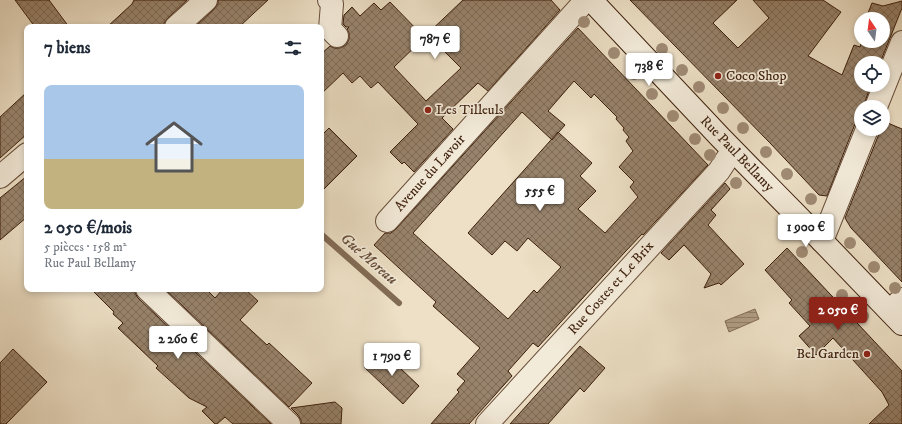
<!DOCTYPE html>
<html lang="fr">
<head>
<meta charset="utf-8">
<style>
	body { margin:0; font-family:"IM FELL DW Pica",serif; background:#f2f2f3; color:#1f2937; height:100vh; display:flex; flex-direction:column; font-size:15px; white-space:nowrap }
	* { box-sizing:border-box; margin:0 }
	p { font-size:13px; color:#747a83 }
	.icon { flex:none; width:22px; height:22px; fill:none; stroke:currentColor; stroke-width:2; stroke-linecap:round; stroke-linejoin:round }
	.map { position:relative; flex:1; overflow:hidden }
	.sheet { position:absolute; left:24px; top:24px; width:300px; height:268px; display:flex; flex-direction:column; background:#fff; border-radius:8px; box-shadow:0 2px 6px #0003 }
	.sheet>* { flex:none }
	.needle { width:26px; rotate:346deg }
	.buttons { position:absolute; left:854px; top:12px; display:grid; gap:8px }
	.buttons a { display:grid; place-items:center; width:36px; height:36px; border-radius:50%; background:#fff; box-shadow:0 2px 6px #0003; font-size:20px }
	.price { position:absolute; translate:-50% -34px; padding:0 9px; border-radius:4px; background:#fff; color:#222; font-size:13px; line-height:26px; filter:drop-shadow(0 1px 2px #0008) }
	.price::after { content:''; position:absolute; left:50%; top:24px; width:12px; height:9px; margin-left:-6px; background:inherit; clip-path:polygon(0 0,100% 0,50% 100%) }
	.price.on { background:#8f2418; color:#fff }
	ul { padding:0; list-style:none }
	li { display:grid; align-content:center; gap:8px; height:212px; padding:0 20px }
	li span { display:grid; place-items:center; height:124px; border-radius:8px; color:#555 }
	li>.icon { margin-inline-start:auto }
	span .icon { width:72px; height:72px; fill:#fffc; stroke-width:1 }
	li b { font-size:17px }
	h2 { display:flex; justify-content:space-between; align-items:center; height:48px; padding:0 20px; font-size:17px }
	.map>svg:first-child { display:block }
</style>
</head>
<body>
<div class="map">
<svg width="902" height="424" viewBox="0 0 902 424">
	<defs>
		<pattern id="water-rules" width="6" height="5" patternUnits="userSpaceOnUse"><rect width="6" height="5" fill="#b19e86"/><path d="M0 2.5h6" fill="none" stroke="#91806c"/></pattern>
		<pattern id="building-cross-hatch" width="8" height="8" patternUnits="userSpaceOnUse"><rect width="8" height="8" fill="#98836c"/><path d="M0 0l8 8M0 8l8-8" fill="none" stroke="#7d6b57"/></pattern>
	</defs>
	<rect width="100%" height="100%" fill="#ede0c6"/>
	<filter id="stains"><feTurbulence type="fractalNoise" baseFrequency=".005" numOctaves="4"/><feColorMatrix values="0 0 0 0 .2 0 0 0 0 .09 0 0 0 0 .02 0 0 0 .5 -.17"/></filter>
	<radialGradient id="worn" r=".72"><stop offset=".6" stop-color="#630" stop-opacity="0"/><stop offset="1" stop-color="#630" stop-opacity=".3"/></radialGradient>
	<!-- water -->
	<path fill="url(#water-rules)" stroke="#826b55" d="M755 309 759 319 729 332 725 321Z"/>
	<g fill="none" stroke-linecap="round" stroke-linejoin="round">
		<!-- stream -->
		<path stroke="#826b55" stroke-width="6" d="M321 234 399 303"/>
	</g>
	<!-- building -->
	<g fill="url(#building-cross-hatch)" stroke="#3c1e0b" fill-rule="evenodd">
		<path d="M15 0H49L69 27H35Z"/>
		<path d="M134 0H187L168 18 164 23V27H107L132 4Z"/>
		<path d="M218 0H268L239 27H195L214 9 218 4Z"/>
		<path d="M463 0H551L560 10 488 91 478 83 442 118 453 129 414 172 404 162 402 164 390 152 418 124 378 82 371 88 360 76 352 83 343 73 321 94V54L330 46 334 48H340L346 45 349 39V33L347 29 349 27H346L343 24 344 15 352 7 360 16 374 3 381 10 390 2 424 37ZM422 40 432 51 438 45 461 68 426 101 394 67Z"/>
		<path d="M630 0H737L713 23 738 48 769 18 753 0H823L841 12 808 56 842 75 854 45 860 47 862 41H883V19H868L866 18 872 3 883 6 902 1V8L880 63H861V85H871L863 107H861V118L855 124 827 196 819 195 770 143Z"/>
		<path d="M578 28 708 165 643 235 642 234 625 252 538 347 533 343 508 371 512 376 469 424H431L459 392 457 390 465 381 457 374 480 348 433 306 436 302 374 245 385 233H391L396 229ZM574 81 591 98 594 94 617 117 616 119 624 128 623 130 629 137 626 141 633 151 619 167 634 182 630 187 638 197 605 233 578 209 596 191 580 176 592 163 558 132 468 233 492 255 505 241 517 251 528 238 561 267 537 293 534 290 508 319 413 233 522 112 552 140 565 125 548 111Z"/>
		<path d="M27 92V134L0 158V117Z"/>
		<path d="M883 121 902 129V282L851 228 845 218 879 134V129H883Z"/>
		<path d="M329 128 357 156 321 192V136Z"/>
		<path d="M27 176V217L0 240V198Z"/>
		<path d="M725 183 730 189 711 210 716 215 708 225 744 264 721 285 719 283 704 288 711 274 684 245 669 260 661 253Z"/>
		<path d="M787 248 902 371V424H869L889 405 882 392 833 338 816 355 799 336 810 326 789 303 792 300 765 270Z"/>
		<path d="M91 289H135V293L138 298 271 424H233L225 417 217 424H215L202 411 207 407 189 398 156 368 158 366 118 328 123 323 113 314 114 312Z"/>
		<path d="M165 289H206L215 298 223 289H245L258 301 240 320 267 345 269 343 312 383 289 407Z"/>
		<path d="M580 346 605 368 584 392 580 388 548 424H510Z"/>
		<path d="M13 349 47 382 6 424H0V363Z"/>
		<path d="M381 350 419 386 403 404 364 367Z"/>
		<path d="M335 402 342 408 341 424H301V420L298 415 291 408Z"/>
	</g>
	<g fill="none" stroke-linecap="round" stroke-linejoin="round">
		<defs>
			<g id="minor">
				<path d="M329 0 332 4 330 29 337 36"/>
				<path d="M176 27 206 0"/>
				<path d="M876 107 902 42"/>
				<path d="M0 177 27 154"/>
				<path d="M387 221 586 0"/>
				<path d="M822 241 867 129"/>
				<path d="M147 289 289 424"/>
				<path d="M890 311 902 299"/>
				<path d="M487 424 719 171 732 151"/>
			</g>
			<path id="secondary" d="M591 0 720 137 822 241 902 324"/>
		</defs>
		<!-- minor casing -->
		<use href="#minor" stroke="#684e3a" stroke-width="24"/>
		<!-- secondary casing -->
		<use href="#secondary" stroke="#3c1e0b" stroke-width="24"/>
		<!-- minor -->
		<use href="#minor" stroke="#f3ebda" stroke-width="22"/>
		<!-- secondary -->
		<use href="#secondary" stroke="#f3ebda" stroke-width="22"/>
	</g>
	<!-- trees -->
	<g fill="#a08b75">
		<circle cx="584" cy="22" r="6"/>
		<circle cx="662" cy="49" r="6"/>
		<circle cx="614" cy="53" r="6"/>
		<circle cx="682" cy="70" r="6"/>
		<circle cx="634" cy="74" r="6"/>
		<circle cx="699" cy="87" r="6"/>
		<circle cx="652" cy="94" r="6"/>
		<circle cx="723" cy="108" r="6"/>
		<circle cx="673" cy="116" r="6"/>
		<circle cx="743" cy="128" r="6"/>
		<circle cx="695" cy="139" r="6"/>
		<circle cx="766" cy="152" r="6"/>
		<circle cx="710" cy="155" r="6"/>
		<circle cx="787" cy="174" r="6"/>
		<circle cx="736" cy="183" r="6"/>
		<circle cx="811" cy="199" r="6"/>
		<circle cx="850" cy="243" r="6"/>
		<circle cx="802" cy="252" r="6"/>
		<circle cx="874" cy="267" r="6"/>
		<circle cx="895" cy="288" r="6"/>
		<circle cx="842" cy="295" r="6"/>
		<circle cx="863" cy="316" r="6"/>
	</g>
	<!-- markers -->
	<g fill="#8f2418" stroke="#f3ebda" stroke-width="1.5">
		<circle cx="718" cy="76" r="4"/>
		<circle cx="428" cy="110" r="4"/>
		<circle cx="867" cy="354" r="4"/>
	</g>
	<g text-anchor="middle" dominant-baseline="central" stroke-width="3.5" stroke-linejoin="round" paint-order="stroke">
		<!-- poi labels -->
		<g font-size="14" fill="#3c1e0b" stroke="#f3ebda" text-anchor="start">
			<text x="726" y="76">Coco Shop</text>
			<text x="436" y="110">Les Tilleuls</text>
			<text x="859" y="354" text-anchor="end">Bel Garden</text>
		</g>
		<!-- street labels -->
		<g font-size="14" fill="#3c1e0b" stroke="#f3ebda">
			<text transform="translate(737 154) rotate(46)">Rue Paul Bellamy</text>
			<text transform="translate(430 173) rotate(-48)">Avenue du Lavoir</text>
			<text transform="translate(611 288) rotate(-48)">Rue Costes et Le Brix</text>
		</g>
		<!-- water labels -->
		<g font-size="15" font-style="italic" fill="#654b36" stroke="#f3ebda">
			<text transform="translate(369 259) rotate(41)">Gué Moreau</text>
		</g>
	</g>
	<rect width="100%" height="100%" filter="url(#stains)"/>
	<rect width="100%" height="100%" fill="url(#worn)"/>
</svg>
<div class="buttons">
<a><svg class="needle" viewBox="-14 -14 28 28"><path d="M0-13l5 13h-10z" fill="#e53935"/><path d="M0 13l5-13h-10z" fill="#747a83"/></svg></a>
<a><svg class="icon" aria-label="locate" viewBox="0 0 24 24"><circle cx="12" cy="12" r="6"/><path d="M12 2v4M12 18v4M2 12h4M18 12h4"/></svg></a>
<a><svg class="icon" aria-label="layers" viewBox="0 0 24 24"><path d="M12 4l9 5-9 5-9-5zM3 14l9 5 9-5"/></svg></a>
</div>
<b class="price" style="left:435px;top:60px">787 €</b>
<b class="price" style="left:649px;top:87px">738 €</b>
<b class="price" style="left:540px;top:212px">555 €</b>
<b class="price" style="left:806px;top:248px">1 900 €</b>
<b class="price on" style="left:838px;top:331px">2 050 €</b>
<b class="price" style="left:178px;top:360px">2 260 €</b>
<b class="price" style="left:392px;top:377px">1 790 €</b>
<section class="sheet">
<h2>7 biens<svg class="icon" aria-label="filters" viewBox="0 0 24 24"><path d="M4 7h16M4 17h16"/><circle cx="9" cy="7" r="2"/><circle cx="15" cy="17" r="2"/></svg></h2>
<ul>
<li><span style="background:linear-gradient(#a9c7e8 60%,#c2b280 0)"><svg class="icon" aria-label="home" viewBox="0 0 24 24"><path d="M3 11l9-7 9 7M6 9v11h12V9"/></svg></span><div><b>2 050 €/mois</b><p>5 pièces · 158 m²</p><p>Rue Paul Bellamy</p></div></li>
</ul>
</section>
</div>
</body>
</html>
